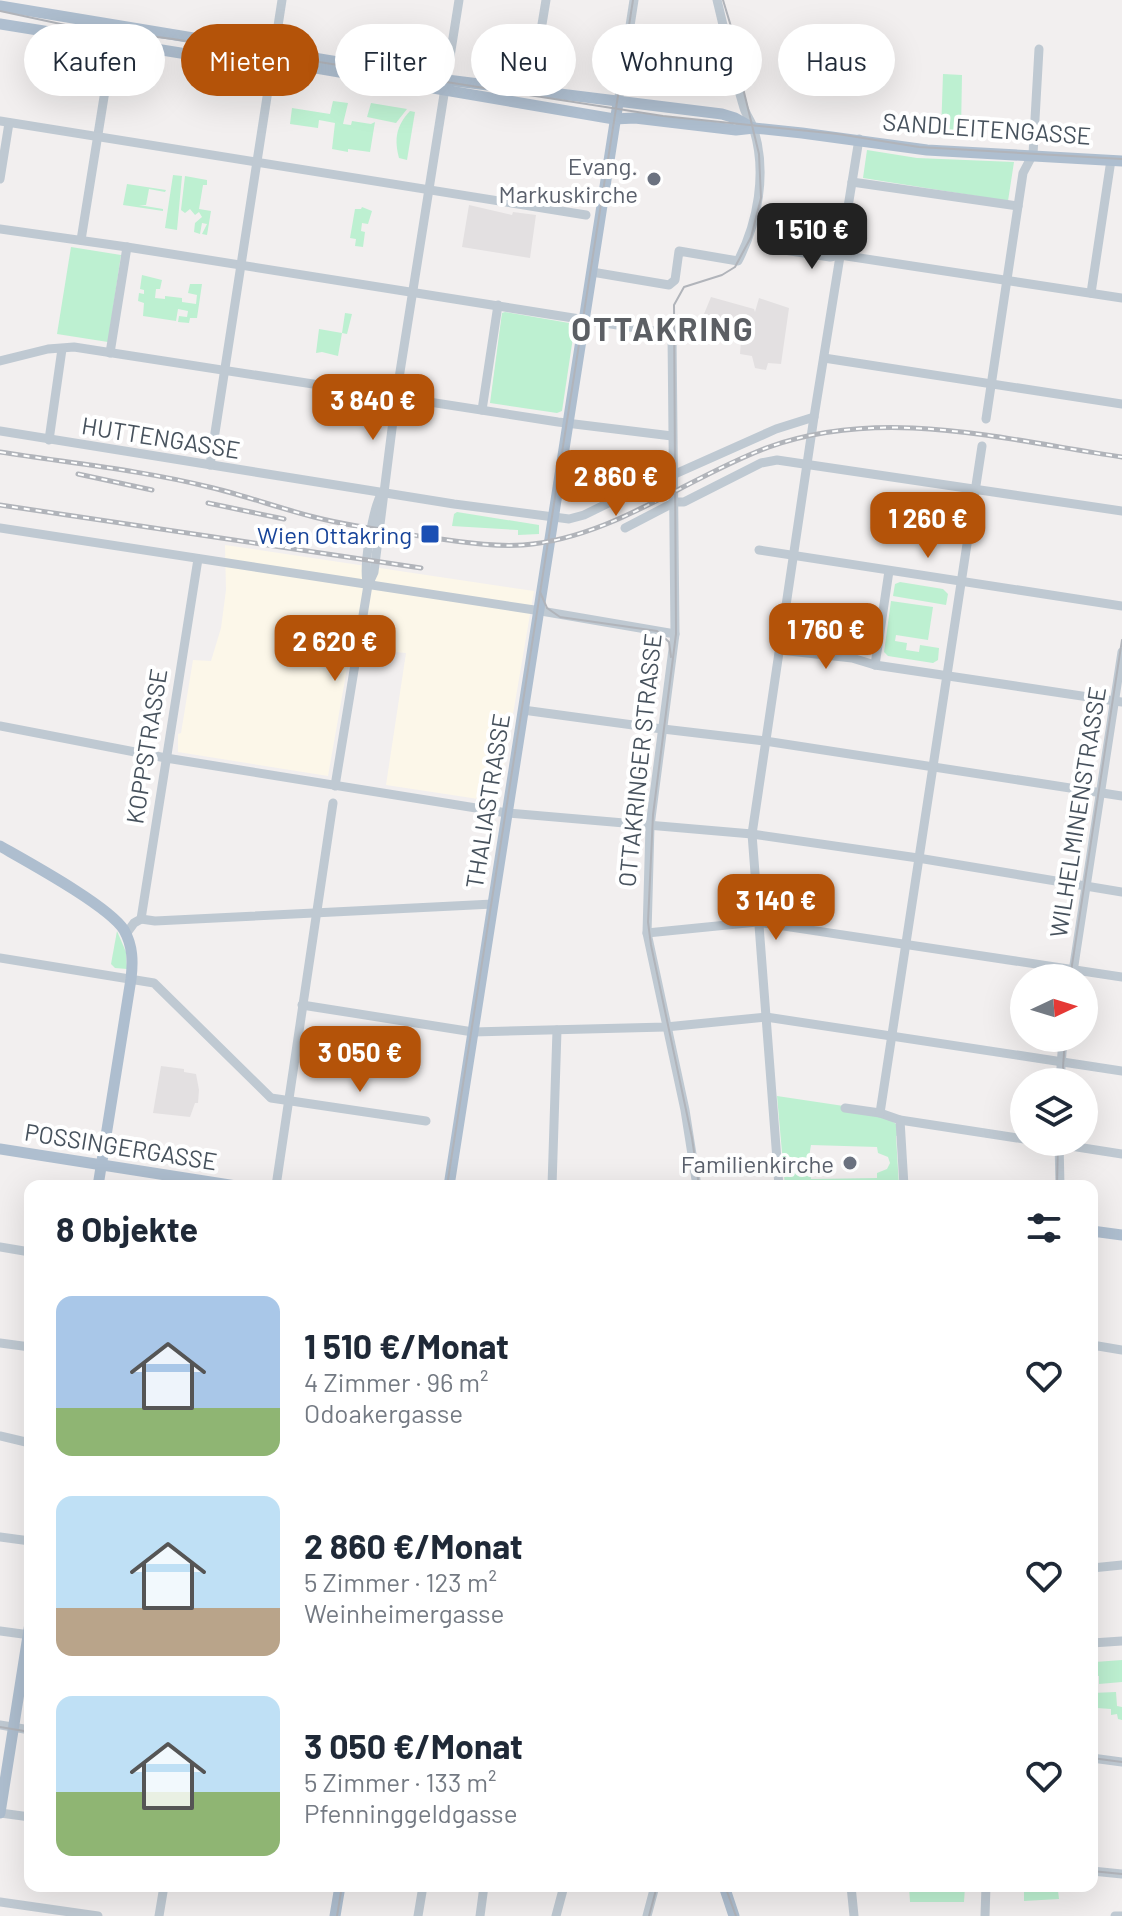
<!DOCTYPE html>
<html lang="de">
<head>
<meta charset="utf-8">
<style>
	body { margin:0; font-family:Barlow,sans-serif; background:#f2f2f3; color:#1f2937; height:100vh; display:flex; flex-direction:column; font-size:30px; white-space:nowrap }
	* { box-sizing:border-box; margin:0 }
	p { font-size:26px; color:#747a83 }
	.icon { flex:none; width:44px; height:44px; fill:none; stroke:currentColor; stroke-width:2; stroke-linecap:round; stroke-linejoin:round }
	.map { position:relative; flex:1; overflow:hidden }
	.details { position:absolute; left:24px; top:1180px; width:1074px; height:712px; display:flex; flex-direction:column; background:#fff; border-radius:16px; box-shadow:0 8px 32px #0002 }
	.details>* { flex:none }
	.hud { position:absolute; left:24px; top:24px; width:1074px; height:72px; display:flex; gap:16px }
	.needle { width:52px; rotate:86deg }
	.tools { position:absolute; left:1010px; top:964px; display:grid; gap:16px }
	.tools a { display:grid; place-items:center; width:88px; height:88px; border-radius:50%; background:#fff; box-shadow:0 8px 32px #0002; font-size:40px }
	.price { position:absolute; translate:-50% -68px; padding:0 18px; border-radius:16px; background:#b45309; color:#fff; font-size:26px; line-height:52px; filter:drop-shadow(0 2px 4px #0008) }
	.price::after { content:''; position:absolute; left:50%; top:48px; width:24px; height:18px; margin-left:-12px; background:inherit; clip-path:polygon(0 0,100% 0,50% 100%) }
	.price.selected { background:#222; color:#fff }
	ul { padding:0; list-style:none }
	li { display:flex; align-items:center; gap:24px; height:200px; padding:0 32px }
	li span { display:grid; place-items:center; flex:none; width:224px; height:160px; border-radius:16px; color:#555 }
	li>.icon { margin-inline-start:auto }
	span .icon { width:96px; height:96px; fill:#fffc; stroke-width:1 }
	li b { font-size:34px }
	h2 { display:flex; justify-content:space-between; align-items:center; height:96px; padding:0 32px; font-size:34px }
	.tag { padding:0 28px; border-radius:36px; background:#fff; box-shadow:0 8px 32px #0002; font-size:28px; line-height:72px }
	.tag.selected { background:#b45309; color:#fff }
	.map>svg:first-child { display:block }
</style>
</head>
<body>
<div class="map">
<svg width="1122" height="1916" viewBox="0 0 1122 1916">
	<rect width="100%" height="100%" fill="#f2efef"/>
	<!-- commercial -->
	<path fill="#fcf7e9" d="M225 545 534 591 498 802 386 785 406 653 395 652 375 662 349 657 328 776 178 752V734L181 733 193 660 211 661 221 628 226 590Z"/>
	<!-- education -->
	<g fill="#e3e0e1">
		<path d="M469 205 512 215 513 212 536 215 530 258 462 247Z"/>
		<path d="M711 297 754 309 755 312 759 298 789 308 781 364 768 363 766 370 755 368 752 356 740 354 741 340 700 334 704 314Z"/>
		<path d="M161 1066 184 1069V1072L196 1074 199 1090 198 1103H195L190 1117 153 1113Z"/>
	</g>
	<!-- green -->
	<g fill="#bdf0d1" fill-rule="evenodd">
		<path d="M943 74 962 75 961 131H972V133H941Z"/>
		<path d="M333 101 348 103 343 124 351 125 352 121 371 124 375 122 370 152 348 149V152L332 149 335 123 319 120 318 128 290 124 292 108 330 114Z"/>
		<path d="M371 103 407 109 396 123 367 117Z"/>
		<path d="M410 111 415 112 407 160 399 158C394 139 396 126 410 111Z"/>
		<path d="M867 150 917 158 1014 162 1008 201 863 178Z"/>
		<path d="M173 175 182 176 177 230 165 228Z"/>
		<path d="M185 176 207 180V185H203L199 209 211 211 207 235 202 234 207 224 202 223 200 234 194 232 195 223 202 217 199 212 195 215 190 209 185 213 181 210Z"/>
		<path d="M127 184 166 190 165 192 149 189 146 205H139L163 209V211L123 205Z"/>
		<path d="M362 207 372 211 368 224 362 223 361 231 365 232 363 247 355 246 356 239 350 238 355 209H361Z"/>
		<path d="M71 247 121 255 108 342 57 334Z"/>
		<path d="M142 275 162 280 160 289H156L155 298 165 299V296L182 298V302L196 304 197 295 188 293 190 284H202L197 318H190L189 323 178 322 179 316 187 317 188 311 178 309 176 321 143 316 144 303 138 301 139 293 144 294V290L140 289Z"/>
		<path d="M505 312 575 324 562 411 557 413 490 403 502 313Z"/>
		<path d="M345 313 352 314 347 334 342 333 338 356 322 352 316 353 319 329 342 333Z"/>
		<path d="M457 512 539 525V534L518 535V530L452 526 454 514Z"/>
		<path d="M900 582 943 589 948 594 946 605 893 596 895 584Z"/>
		<path d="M891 601 933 607 928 640 896 635 895 641 907 643 906 650 919 652 920 645 939 648 938 660 933 663 888 656 884 652Z"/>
		<path d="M117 931 126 952 127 969 115 968 111 964Z"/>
		<path d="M777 1096 877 1111 896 1124 898 1135 896 1136 899 1186H785ZM811 1145 877 1147 878 1153 888 1157 890 1163 887 1169 877 1173V1178L811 1179 809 1157Z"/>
		<path d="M1122 1660V1682L1099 1684V1676H1092V1670H1096L1095 1662Z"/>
		<path d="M1116 1692 1117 1706 1122 1707V1720L1118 1719 1117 1714 1111 1715V1709L1097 1708 1096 1717 1092 1716V1693Z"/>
		<path d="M909 1886H965L964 1902H910Z"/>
		<path d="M1053 1886V1891H1058L1059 1899 1024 1901V1887Z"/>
	</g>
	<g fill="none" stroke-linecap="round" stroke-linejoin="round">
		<!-- minor -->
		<g stroke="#bfc9d2" stroke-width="9">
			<path d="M531 91 546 0"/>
			<path d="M618 103 634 0"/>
			<path d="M0 121 586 215"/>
			<path d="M0 179 9 123"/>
			<path d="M852 182 1018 206"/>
			<path d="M0 229 127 247 674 334"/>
			<path d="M81 240 113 41"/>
			<path d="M784 250 830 257 840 255 1122 298"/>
			<path d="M592 272 669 285 675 280 679 251 738 261C758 222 767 173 754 130 752 122 746 115 744 108 733 72 726 36 717 0"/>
			<path d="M1091 293 1111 160"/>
			<path d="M672 334 675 634 650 826 647 933 685 1110 697 1186"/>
			<path d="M110 353 127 247"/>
			<path d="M824 358 1122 404"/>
			<path d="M0 361 48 349 74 347 558 422 672 436"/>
			<path d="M482 410 498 305"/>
			<path d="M986 419 1023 173 1033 154 1039 49"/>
			<path d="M0 431 454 504 569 519 584 515 641 487 672 478 675 474 776 429 814 417"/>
			<path d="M49 440 62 349"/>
			<path d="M210 465 282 0"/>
			<path d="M0 528 541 611 675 634"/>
			<path d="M625 528 675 502H684L761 463 777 460 1122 511"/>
			<path d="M759 550 1122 606"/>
			<path d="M368 585C362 570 373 507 382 493"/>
			<path d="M780 650 852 658 875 665 1122 702"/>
			<path d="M875 665 889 571"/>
			<path d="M523 710 633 725"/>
			<path d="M0 726 166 758 507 813 752 834 918 858 1122 892"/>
			<path d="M646 727 765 741 1122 796"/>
			<path d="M335 786 368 585 374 572 396 397 459 0"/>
			<path d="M141 919 155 921 493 904"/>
			<path d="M647 933 757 922 1122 977"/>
			<path d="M126 934 134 923 141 919 198 559"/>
			<path d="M0 958 154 983 271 1098 426 1121"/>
			<path d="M1072 978 1122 652"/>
			<path d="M302 1005 473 1032 666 1027 766 1017 1122 1071"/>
			<path d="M1060 1082 1063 1038"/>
			<path d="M845 1108 880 1113 900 1120 1024 1139"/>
			<path d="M880 1113 982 446"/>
			<path d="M900 1120 904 1186"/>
			<path d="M1045 1142 1122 1154"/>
			<path d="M1059 1142 1060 1186"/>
			<path d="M276 1186 333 803"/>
			<path d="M552 1186 557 1030"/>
			<path d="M779 1186 752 834 814 417 859 139"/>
			<path d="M0 1247 30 1252"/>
			<path d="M0 1343 30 1347"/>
			<path d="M1092 1345 1122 1350"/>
			<path d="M0 1436 30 1443"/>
			<path d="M0 1537 30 1541"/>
			<path d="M1092 1568 1122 1565"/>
			<path d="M0 1631 30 1635"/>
			<path d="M1092 1643 1122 1641"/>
			<path d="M0 1725 30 1730"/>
			<path d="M1092 1758 1122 1762"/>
			<path d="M0 1813 30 1817"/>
			<path d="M1092 1871 1122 1874"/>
			<path d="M851 1886 854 1916"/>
			<path d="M0 1902 98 1916"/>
			<path d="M159 1916 164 1886"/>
			<path d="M418 1916 423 1886"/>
			<path d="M480 1916 484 1886"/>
			<path d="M556 1916 564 1886"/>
			<path d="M647 1916 655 1886"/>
			<path d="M985 1916 986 1886"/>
			<path d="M1115 1916H1122"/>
		</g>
		<!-- major -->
		<g stroke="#aebecf" stroke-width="11">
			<path d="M0 6 447 80 722 114 735 118 753 128"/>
			<path d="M0 24 255 65 310 67 614 119 635 118 736 130 754 128 802 133 927 150 1122 161"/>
			<path d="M0 846C28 862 109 906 124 930 133 946 133 962 131 979L98 1186"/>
			<path d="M0 1149 236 1186"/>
			<path d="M449 1186 618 103"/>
			<path d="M1092 1231 1122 1235"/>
			<path d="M0 1813 30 1623"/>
			<path d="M724 1886 734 1916"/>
			<path d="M335 1916 340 1886"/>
		</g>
		<!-- tram -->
		<g stroke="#b1b4ba" stroke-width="2">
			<path d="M0 11 70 26 173 39 663 116 838 134 919 147 1122 159"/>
			<path d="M540 592 547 608 560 617 657 631 669 642 671 657"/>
			<path d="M1070 978 1122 640"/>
			<path d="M1062 1082 1065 1038"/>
			<path d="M447 1186 633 0"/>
			<path d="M699 1186 692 1138 651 945 648 922 653 815 676 634 674 305 684 287 722 275 735 267 751 237 761 198 759 154 743 88 742 63 723 0"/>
			<path d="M1057 1186 1058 1142"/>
			<path d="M0 1727 30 1732"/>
			<path d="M1092 1758 1122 1762"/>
			<path d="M1092 1871 1122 1874"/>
			<path d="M725 1886 736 1916"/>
			<path d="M337 1916 342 1886"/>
			<path d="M649 1916 657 1886"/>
		</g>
		<defs>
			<g id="rail">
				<path d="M0 452C69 463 141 470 209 487 244 495 278 508 314 517 353 527 393 532 433 538 463 542 493 547 523 545 613 538 687 477 769 447 885 406 1005 440 1122 457"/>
				<path d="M78 474 152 490"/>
				<path d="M208 503 284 519"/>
				<path d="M0 505 421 568"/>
			</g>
		</defs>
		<!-- rail casing -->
		<use href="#rail" stroke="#b1b4ba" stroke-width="5"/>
		<!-- rail -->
		<use href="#rail" stroke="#fff" stroke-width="2" stroke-dasharray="6" stroke-linecap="butt"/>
	</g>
	<!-- markers -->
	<g fill="#6b7280" stroke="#fff" stroke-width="3">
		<circle cx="654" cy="179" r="8"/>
		<circle cx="850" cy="1163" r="8"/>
	</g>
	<rect fill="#1a4fb4" stroke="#fff" stroke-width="3" x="420" y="524" width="20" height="20" rx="4"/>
	<g text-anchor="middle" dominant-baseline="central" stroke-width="8" stroke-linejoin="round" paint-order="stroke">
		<!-- street labels -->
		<g font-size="24" fill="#47525d" stroke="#fff">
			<text transform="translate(987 128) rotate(4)">SANDLEITENGASSE</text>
			<text transform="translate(161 437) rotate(9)">HUTTENGASSE</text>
			<text transform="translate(146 746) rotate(-81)">KOPPSTRASSE</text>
			<text transform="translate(639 760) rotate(-84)">OTTAKRINGER STRASSE</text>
			<text transform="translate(487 801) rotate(-81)">THALIASTRASSE</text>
			<text transform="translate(1077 812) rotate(-81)">WILHELMINENSTRASSE</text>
			<text transform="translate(121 1146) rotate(9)">POSSINGERGASSE</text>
		</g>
		<!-- worship labels -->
		<g font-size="24" fill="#5b616d" stroke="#fff" text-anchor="end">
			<text x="638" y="165">Evang.<tspan x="638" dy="28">Markuskirche</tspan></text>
			<text x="834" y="1163">Familienkirche</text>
		</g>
		<!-- transit labels -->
		<g font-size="24" fill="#164399" stroke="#fff" text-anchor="end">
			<text x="412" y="534">Wien Ottakring</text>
		</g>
		<!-- district labels -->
		<g font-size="32" font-weight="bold" letter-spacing="2" fill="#5c5f64" stroke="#fff">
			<text x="663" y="328">OTTAKRING</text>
		</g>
	</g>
</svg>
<div class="tools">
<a><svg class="needle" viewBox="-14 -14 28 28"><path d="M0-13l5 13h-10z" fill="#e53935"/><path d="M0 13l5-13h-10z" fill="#747a83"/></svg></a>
<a><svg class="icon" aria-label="layers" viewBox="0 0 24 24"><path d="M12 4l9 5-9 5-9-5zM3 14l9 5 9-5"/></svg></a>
</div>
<b class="price selected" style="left:812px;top:271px">1 510 €</b>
<b class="price" style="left:373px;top:442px">3 840 €</b>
<b class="price" style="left:616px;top:518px">2 860 €</b>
<b class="price" style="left:928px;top:560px">1 260 €</b>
<b class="price" style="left:826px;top:671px">1 760 €</b>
<b class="price" style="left:335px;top:683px">2 620 €</b>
<b class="price" style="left:776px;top:942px">3 140 €</b>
<b class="price" style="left:360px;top:1094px">3 050 €</b>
<div class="hud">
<a class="tag">Kaufen</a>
<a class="tag selected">Mieten</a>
<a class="tag">Filter</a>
<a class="tag">Neu</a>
<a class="tag">Wohnung</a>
<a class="tag">Haus</a>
</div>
<section class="details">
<h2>8 Objekte<svg class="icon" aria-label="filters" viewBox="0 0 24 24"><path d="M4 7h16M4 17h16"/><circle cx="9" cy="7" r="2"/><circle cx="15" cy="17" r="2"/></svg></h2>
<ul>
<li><span style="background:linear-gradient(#a9c7e8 70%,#8fb573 0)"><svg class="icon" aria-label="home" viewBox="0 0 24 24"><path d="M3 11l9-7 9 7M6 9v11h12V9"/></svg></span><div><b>1 510 €/Monat</b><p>4 Zimmer · 96 m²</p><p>Odoakergasse</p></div><svg class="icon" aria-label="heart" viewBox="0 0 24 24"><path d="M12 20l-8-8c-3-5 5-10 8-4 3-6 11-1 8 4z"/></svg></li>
<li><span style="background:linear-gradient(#bfe0f5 70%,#b9a48a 0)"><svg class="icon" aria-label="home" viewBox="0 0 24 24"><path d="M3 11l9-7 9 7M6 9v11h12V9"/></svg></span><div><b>2 860 €/Monat</b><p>5 Zimmer · 123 m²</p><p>Weinheimergasse</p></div><svg class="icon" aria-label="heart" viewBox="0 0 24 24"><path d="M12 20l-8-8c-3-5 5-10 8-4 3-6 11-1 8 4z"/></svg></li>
<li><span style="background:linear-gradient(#bfe0f5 60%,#8fb573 0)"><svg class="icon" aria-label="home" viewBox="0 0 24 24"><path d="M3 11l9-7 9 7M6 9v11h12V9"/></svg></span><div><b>3 050 €/Monat</b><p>5 Zimmer · 133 m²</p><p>Pfenninggeldgasse</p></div><svg class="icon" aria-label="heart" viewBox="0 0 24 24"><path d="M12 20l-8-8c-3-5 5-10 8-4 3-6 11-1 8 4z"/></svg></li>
</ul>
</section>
</div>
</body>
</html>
